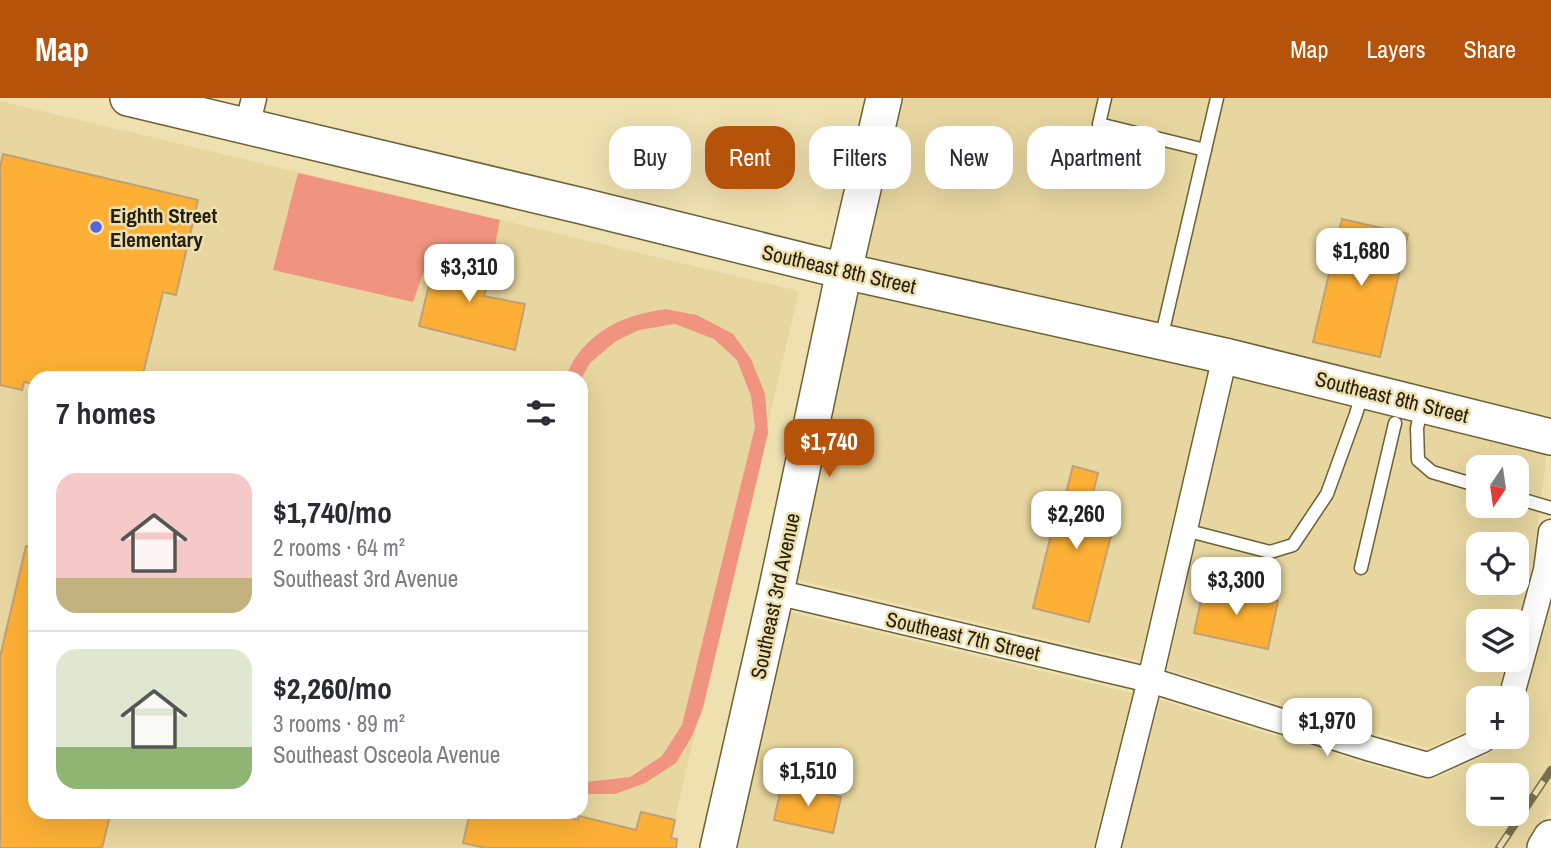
<!DOCTYPE html>
<html lang="en">
<head>
<meta charset="utf-8">
<style>
	body { margin:0; font-family:"Archivo Narrow",sans-serif; background:#f2f2f3; color:#2b2b33; height:100vh; display:flex; flex-direction:column; font-size:26px; white-space:nowrap }
	* { box-sizing:border-box; margin:0 }
	p { font-size:23px; color:#7c7c81 }
	.icon { flex:none; width:38px; height:38px; fill:none; stroke:currentColor; stroke-width:2; stroke-linecap:round; stroke-linejoin:round }
	.map { position:relative; flex:1; overflow:hidden }
	.drawer { position:absolute; left:28px; top:273px; width:560px; height:448px; display:flex; flex-direction:column; background:#fff; border-radius:21px; box-shadow:0 7px 28px #0002 }
	.drawer>* { flex:none }
	.guide { position:absolute; left:609px; top:28px; width:665px; height:63px; display:flex; gap:14px }
	.needle { width:46px; rotate:193deg }
	.buttons { position:absolute; left:1466px; top:357px; display:grid; gap:14px }
	.buttons a { display:grid; place-items:center; width:63px; height:63px; border-radius:14px; background:#fff; box-shadow:0 7px 28px #0002; font-size:35px }
	.price { position:absolute; translate:-50% -60px; padding:0 16px; border-radius:14px; background:#fff; color:#222; font-size:23px; line-height:46px; filter:drop-shadow(0 2px 4px #0008) }
	.price::after { content:''; position:absolute; left:50%; top:42px; width:21px; height:16px; margin-left:-10px; background:inherit; clip-path:polygon(0 0,100% 0,50% 100%) }
	.price.current { background:#b45309; color:#fff }
	ul { padding:0; list-style:none }
	li { display:flex; align-items:center; gap:21px; height:175px; padding:0 28px }
	li+li { border-top:2px solid #e1e1e2 }
	li span { display:grid; place-items:center; flex:none; width:196px; height:140px; border-radius:21px; color:#555 }
	li>.icon { margin-inline-start:auto }
	span .icon { width:84px; height:84px; fill:#fffc; stroke-width:1 }
	li b { font-size:30px }
	h2 { display:flex; justify-content:space-between; align-items:center; height:84px; padding:0 28px; font-size:30px }
	.pill { padding:0 24px; border-radius:21px; background:#fff; box-shadow:0 7px 28px #0002; font-size:24px; line-height:63px }
	.pill.current { background:#b45309; color:#fff }
	header { display:flex; align-items:center; gap:42px; box-sizing:border-box; height:98px; padding:0 35px; background:#b45309; color:#fff }
	header strong { font-size:33px }
	nav { display:flex; gap:38px; margin-inline-start:auto; font-size:24px }
	.map>svg:first-child { display:block }
</style>
</head>
<body>
<header>
<strong>Map</strong>
<nav><a>Map</a><a>Layers</a><a>Share</a></nav>
</header>
<div class="map">
<svg width="1551" height="750" viewBox="0 0 1551 750">
	<rect width="100%" height="100%" fill="#efe0b0"/>
	<!-- built -->
	<g fill="#e7d69f" fill-rule="evenodd">
		<path d="M899 0H1551V322L862 161Z"/>
		<path d="M0 3 799 193 668 750H0ZM35 280H581V714H35Z"/>
		<path d="M855 192 1208 270 1140 563 793 481Z"/>
		<path d="M1235 277 1547 354 1532 469 1517 523H1479V562H1507L1497 596 1494 600H1479V623L1475 629 1428 650 1375 635 1167 571ZM1479 369H1517V408H1479ZM1479 446H1517V485H1479Z"/>
		<path d="M1551 507V711L1529 750H1122L1160 602 1367 666 1424 682 1433 681 1488 657 1494 651 1502 639H1517V616L1523 607ZM1479 677H1517V716H1479Z"/>
		<path d="M786 513 1133 595 1093 750H732Z"/>
	</g>
	<!-- green -->
	<g fill="#f1947f">
		<path d="M298 75 500 122 493 158 433 147 413 204 273 172Z"/>
		<path d="M665 211 697 217 733 236 751 261 765 296 768 335 703 610 692 638 676 665 645 685 615 696H581V683L586 684 630 679 662 658 682 627 755 329 751 298 737 262 714 241 675 226 639 232 616 243 590 265 581 281 565 280C569 272 573 262 578 256 602 226 629 217 665 211Z"/>
	</g>
	<!-- building -->
	<g fill="#fdb035" stroke="#bfa079" stroke-width="2">
		<path d="M3 56 198 102 176 197 163 194 142 280H35V286L24 284 22 292 0 287V69Z"/>
		<path d="M1342 121 1408 136 1380 259 1313 244Z"/>
		<path d="M437 154 492 168 484 198 525 206 515 252 419 228Z"/>
		<path d="M1073 368 1098 375 1091 403 1118 410 1089 524 1033 510 1057 412 1061 414Z"/>
		<path d="M26 448 35 449V714H111L102 750H0V559Z"/>
		<path d="M1204 488 1278 503 1268 551 1194 535Z"/>
		<path d="M782 686 841 699 833 735 774 722Z"/>
		<path d="M470 714H542L578 722 579 718 636 732 641 714 675 722 671 740 677 741 676 750H486L463 745Z"/>
	</g>
	<g fill="none" stroke-linecap="round" stroke-linejoin="round">
		<defs>
			<g id="lane">
				<path d="M1105 0 1099 26 1205 52"/>
				<path d="M1159 243 1164 228 1217 0"/>
				<path d="M1422 308 1417 330 1418 362 1432 374 1479 388"/>
				<path d="M1517 400 1551 410"/>
				<path d="M1185 432 1270 454 1293 447 1327 396 1356 316 1362 296"/>
				<path d="M1361 470 1395 325"/>
			</g>
			<g id="street">
				<path d="M247 29 254 0"/>
				<path d="M776 494 1150 582 1371 651 1428 667 1483 642 1485 639"/>
				<path d="M1511 600 1546 472 1551 434"/>
				<path d="M1108 750 1150 582 1225 258"/>
			</g>
			<g id="secondary">
				<path d="M128 0 582 108 844 173 1225 258 1551 339"/>
				<path d="M718 750 776 494 844 173 884 0"/>
				<path d="M1545 750 1551 740"/>
			</g>
		</defs>
		<!-- lane casing -->
		<use href="#lane" stroke="#6e6135" stroke-width="15"/>
		<!-- street casing -->
		<use href="#street" stroke="#6e6135" stroke-width="27"/>
		<!-- secondary casing -->
		<use href="#secondary" stroke="#6e6135" stroke-width="38"/>
		<!-- lane -->
		<use href="#lane" stroke="#fff" stroke-width="12"/>
		<!-- street -->
		<use href="#street" stroke="#fff" stroke-width="24"/>
		<!-- secondary -->
		<use href="#secondary" stroke="#fff" stroke-width="35"/>
		<defs>
			<path id="rail" d="M1499 750 1551 672"/>
		</defs>
		<!-- rail casing -->
		<use href="#rail" stroke="#786f50" stroke-width="8"/>
		<!-- rail -->
		<use href="#rail" stroke="#efe0b0" stroke-width="5" stroke-dasharray="16" stroke-linecap="butt"/>
	</g>
	<!-- markers -->
	<circle fill="#5666dd" stroke="#efe0b0" stroke-width="2.5" cx="96" cy="129" r="7"/>
	<g text-anchor="middle" dominant-baseline="central" stroke-width="5" stroke-linejoin="round" paint-order="stroke">
		<!-- poi labels -->
		<g font-size="21" font-weight="bold" fill="#26210e" stroke="#efe0b0" text-anchor="start">
			<text x="110" y="117">Eighth Street<tspan x="110" dy="24">Elementary</tspan></text>
		</g>
		<!-- street labels -->
		<g font-size="21" fill="#26210e" stroke="#efe0b0">
			<text transform="translate(839 171) rotate(13)">Southeast 8th Street</text>
			<text transform="translate(1392 299) rotate(14)">Southeast 8th Street</text>
			<text transform="translate(775 498) rotate(-78)">Southeast 3rd Avenue</text>
			<text transform="translate(963 538) rotate(13)">Southeast 7th Street</text>
		</g>
	</g>
</svg>
<div class="buttons">
<a><svg class="needle" viewBox="-14 -14 28 28"><path d="M0-13l5 13h-10z" fill="#e53935"/><path d="M0 13l5-13h-10z" fill="#7c7c81"/></svg></a>
<a><svg class="icon" aria-label="locate" viewBox="0 0 24 24"><circle cx="12" cy="12" r="6"/><path d="M12 2v4M12 18v4M2 12h4M18 12h4"/></svg></a>
<a><svg class="icon" aria-label="layers" viewBox="0 0 24 24"><path d="M12 4l9 5-9 5-9-5zM3 14l9 5 9-5"/></svg></a>
<a>+</a>
<a>−</a>
</div>
<b class="price" style="left:1361px;top:190px">$1,680</b>
<b class="price" style="left:469px;top:206px">$3,310</b>
<b class="price current" style="left:829px;top:381px">$1,740</b>
<b class="price" style="left:1076px;top:453px">$2,260</b>
<b class="price" style="left:1236px;top:519px">$3,300</b>
<b class="price" style="left:1327px;top:660px">$1,970</b>
<b class="price" style="left:808px;top:710px">$1,510</b>
<div class="guide">
<a class="pill">Buy</a>
<a class="pill current">Rent</a>
<a class="pill">Filters</a>
<a class="pill">New</a>
<a class="pill">Apartment</a>
</div>
<section class="drawer">
<h2>7 homes<svg class="icon" aria-label="filters" viewBox="0 0 24 24"><path d="M4 7h16M4 17h16"/><circle cx="9" cy="7" r="2"/><circle cx="15" cy="17" r="2"/></svg></h2>
<ul>
<li><span style="background:linear-gradient(#f6c9c9 75%,#c2b280 0)"><svg class="icon" aria-label="home" viewBox="0 0 24 24"><path d="M3 11l9-7 9 7M6 9v11h12V9"/></svg></span><div><b>$1,740/mo</b><p>2 rooms · 64 m²</p><p>Southeast 3rd Avenue</p></div></li>
<li><span style="background:linear-gradient(#dfe7d0 70%,#8fb573 0)"><svg class="icon" aria-label="home" viewBox="0 0 24 24"><path d="M3 11l9-7 9 7M6 9v11h12V9"/></svg></span><div><b>$2,260/mo</b><p>3 rooms · 89 m²</p><p>Southeast Osceola Avenue</p></div></li>
</ul>
</section>
</div>
</body>
</html>
